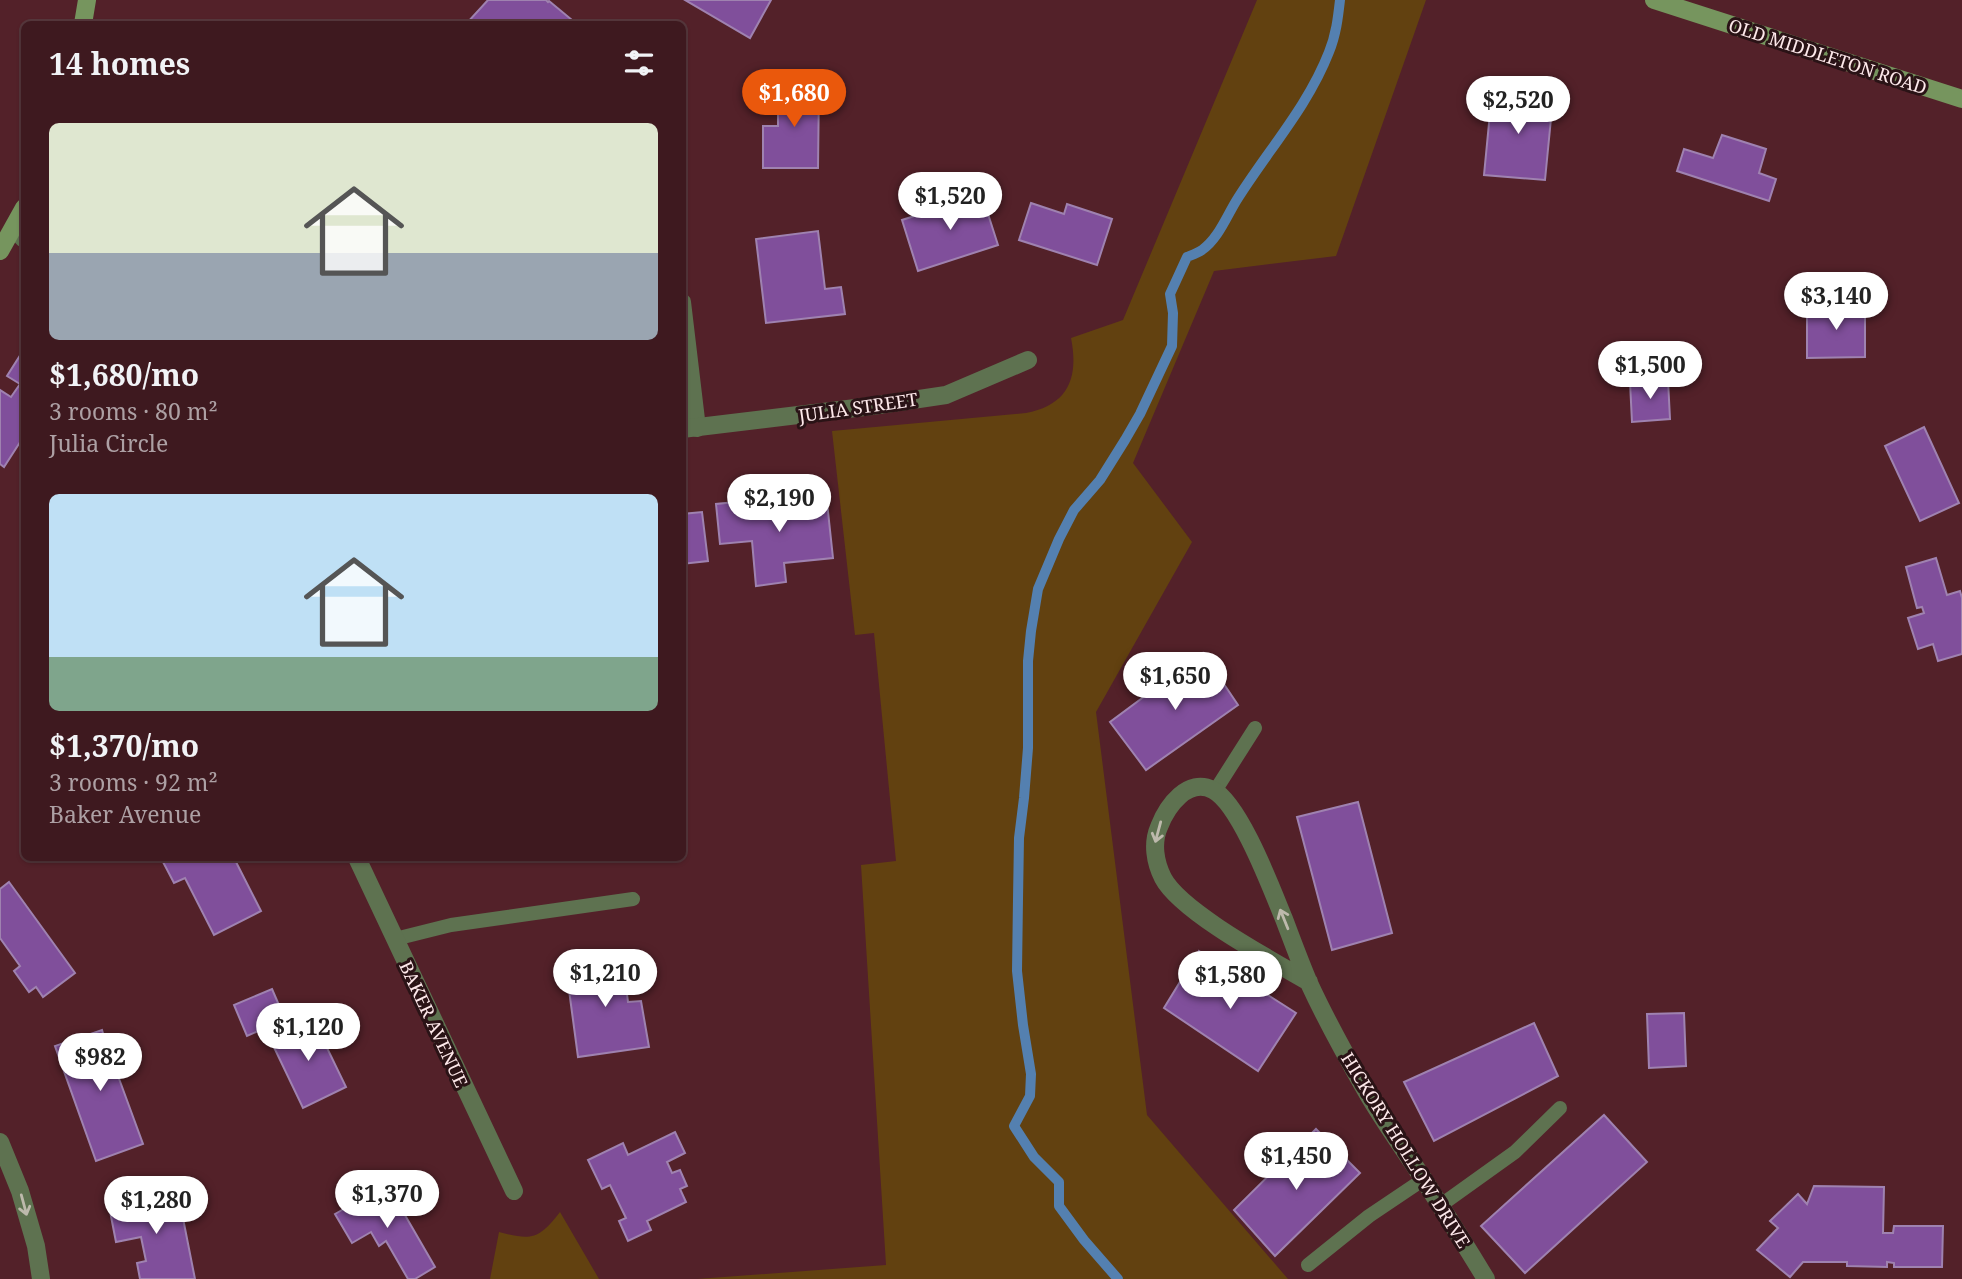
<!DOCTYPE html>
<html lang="en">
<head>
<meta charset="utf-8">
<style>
	body { margin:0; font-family:"Noto Serif",serif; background:#49262c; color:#f1f3f6; height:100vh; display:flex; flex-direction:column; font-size:26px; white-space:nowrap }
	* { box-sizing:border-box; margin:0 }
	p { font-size:23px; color:#ada0a4 }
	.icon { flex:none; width:38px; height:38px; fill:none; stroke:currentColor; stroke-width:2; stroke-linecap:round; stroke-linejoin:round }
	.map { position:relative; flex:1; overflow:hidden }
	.sheet { position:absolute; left:21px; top:21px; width:665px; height:840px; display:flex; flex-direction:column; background:#3e191f; border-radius:10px; box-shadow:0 2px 5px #0004,0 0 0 2px #57383d }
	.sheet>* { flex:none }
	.price { position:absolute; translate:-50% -60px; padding:0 16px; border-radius:24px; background:#fff; color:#222; font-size:23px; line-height:46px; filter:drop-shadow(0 2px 4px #0008) }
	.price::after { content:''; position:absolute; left:50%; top:42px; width:21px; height:16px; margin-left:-10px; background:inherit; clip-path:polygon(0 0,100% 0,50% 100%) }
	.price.selected { background:#ea580c; color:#fff }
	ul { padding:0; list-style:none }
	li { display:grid; align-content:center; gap:14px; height:371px; padding:0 28px }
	li span { display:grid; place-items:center; height:217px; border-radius:10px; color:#555 }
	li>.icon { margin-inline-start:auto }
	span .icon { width:126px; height:126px; fill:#fffc; stroke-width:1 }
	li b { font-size:30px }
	h2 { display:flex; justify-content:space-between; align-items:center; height:84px; padding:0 28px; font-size:30px }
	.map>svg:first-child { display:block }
</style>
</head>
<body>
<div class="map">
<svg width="1962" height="1279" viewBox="0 0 1962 1279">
	<rect width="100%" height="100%" fill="#532129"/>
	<!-- green -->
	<g fill="#624110">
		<path d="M1257 0H1426L1336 256 1214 271 1133 463 1192 542 1096 712 1147 1115 1288 1279H697L886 1265 861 865 896 861 874 633 855 635 832 431 1026 413C1068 405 1079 378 1071 338L1123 320Z"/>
		<path d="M560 1212 599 1279H490L499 1232C532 1241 539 1239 560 1212Z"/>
	</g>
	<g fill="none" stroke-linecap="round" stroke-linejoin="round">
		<!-- stream -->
		<path stroke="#5480b0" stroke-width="10" d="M1118 1279 1084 1240 1059 1206V1182L1034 1157 1014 1126 1030 1096 1031 1074 1023 1025 1017 971 1018 899 1019 838 1024 798 1028 748V661L1031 631 1038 589 1059 539 1074 510 1100 480 1125 440 1140 414 1172 346 1173 313 1170 294 1187 257C1192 255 1198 253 1202 250 1219 238 1227 215 1238 198 1269 149 1308 106 1329 52 1336 35 1338 18 1340 0"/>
	</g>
	<!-- building -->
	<g fill="#804f9b" stroke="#9f82b0" stroke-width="2">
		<path d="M488 0H546L548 2 549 1 572 20 568 24H466Z"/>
		<path d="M685 0H771L750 38Z"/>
		<path d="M778 84H819L818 168H763V126H778Z"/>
		<path d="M1492 92 1553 98 1545 180 1484 175Z"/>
		<path d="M1722 135 1766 149 1759 173 1776 179 1769 201 1677 171 1684 149 1713 158Z"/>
		<path d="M981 192 998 245 918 271 902 220 946 206V204Z"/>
		<path d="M1031 203 1064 214 1067 204 1112 219 1097 265 1019 240Z"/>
		<path d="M818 231 825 289 841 287 845 314 766 323 756 239Z"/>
		<path d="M1865 307V357L1807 358V308Z"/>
		<path d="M21 354 24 356V436L4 467 0 464V390L11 397 20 384 7 376Z"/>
		<path d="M1668 380 1670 419 1632 422 1630 382Z"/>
		<path d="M1924 427 1959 503 1920 521 1885 446Z"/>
		<path d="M826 493 833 558 784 563 786 582 756 586 752 541 720 544 716 504 756 500 757 512 789 508 788 497Z"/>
		<path d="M702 512 708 561 682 564V514Z"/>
		<path d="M1936 558 1947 595 1960 591 1962 598V654L1938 661 1933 644 1918 649 1908 618 1924 613 1922 607 1917 608 1906 567Z"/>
		<path d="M1203 653 1238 705 1146 770 1110 722Z"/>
		<path d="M1358 802 1392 933 1332 950 1297 817Z"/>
		<path d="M167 858H234L261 911 214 935 185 878 174 883 162 860Z"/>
		<path d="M9 882 75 973 43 997 36 987 29 992 14 971 20 966 0 938V889Z"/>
		<path d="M1199 951 1296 1013 1258 1071 1164 1008Z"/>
		<path d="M622 954 628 1002 641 1001 649 1047 578 1057 569 990 577 989 574 961Z"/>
		<path d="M272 989 285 1019 247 1036 234 1005Z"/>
		<path d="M1684 1013 1686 1066 1649 1068 1647 1014Z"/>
		<path d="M313 1019 346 1087 303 1108 270 1039Z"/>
		<path d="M1534 1023 1558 1076 1434 1141 1404 1082Z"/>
		<path d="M102 1030 106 1043 119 1038 127 1061 114 1065 143 1144 96 1161 55 1046Z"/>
		<path d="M1604 1115 1647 1162 1525 1273 1481 1226Z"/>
		<path d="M1316 1129 1360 1173 1275 1256 1234 1210Z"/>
		<path d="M675 1132 685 1153 667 1162 672 1173 680 1170 687 1186 680 1189 686 1202 647 1221 651 1230 628 1241 619 1221 626 1218 610 1185 602 1189 588 1160 623 1143 628 1155Z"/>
		<path d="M387 1184 435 1267 415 1279H408L386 1241 379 1246 371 1232 352 1243 335 1214Z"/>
		<path d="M1814 1186 1884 1187 1883 1233H1893L1894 1226H1943L1942 1267H1894V1263L1887 1262V1267L1847 1266V1262H1803L1790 1277 1757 1250 1778 1228 1770 1221 1798 1194 1807 1204Z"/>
		<path d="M178 1193 195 1279H140L137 1263 146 1261 141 1237 116 1242 109 1206Z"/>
	</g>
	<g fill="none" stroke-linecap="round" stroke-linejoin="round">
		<!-- lane -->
		<g stroke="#5e7250" stroke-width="14">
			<path d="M1215 791 1255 728"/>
			<path d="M395 939 451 925 633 899"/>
			<path d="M1441 1205 1515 1152 1560 1108"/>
			<path d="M1308 1265 1369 1216 1424 1179"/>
		</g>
		<!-- street -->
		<g stroke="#5e7250" stroke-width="18">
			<path d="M14 229 24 239"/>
			<path d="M682 302 697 428"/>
			<path d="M682 429 872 406 946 395 1028 360"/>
			<path d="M357 858 514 1191"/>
			<path d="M1309 982C1273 961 1181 912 1163 878 1155 862 1152 843 1159 827 1167 806 1188 777 1213 790 1240 804 1272 890 1284 919 1292 940 1300 962 1309 983 1326 1020 1346 1056 1366 1091 1382 1119 1401 1145 1418 1171 1442 1207 1464 1243 1486 1279"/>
			<path d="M0 1142 20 1191 36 1246 41 1279"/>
		</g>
		<!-- secondary -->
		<g stroke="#76955e" stroke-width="18">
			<path d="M1654 0 1962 99"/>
			<path d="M83 24 87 0"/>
			<path d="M0 251 24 208"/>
		</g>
	</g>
	<!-- one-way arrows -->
	<defs><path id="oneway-shaft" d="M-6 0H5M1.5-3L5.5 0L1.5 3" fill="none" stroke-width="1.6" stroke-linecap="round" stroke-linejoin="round" transform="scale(1.75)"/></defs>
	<g stroke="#bdb9ac">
		<use href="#oneway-shaft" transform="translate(1158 832) rotate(105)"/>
		<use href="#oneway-shaft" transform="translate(1284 919) rotate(-112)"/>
		<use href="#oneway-shaft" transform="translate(24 1205) rotate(75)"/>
	</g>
	<g text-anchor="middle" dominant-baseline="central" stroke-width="6" stroke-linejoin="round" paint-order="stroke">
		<!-- street labels -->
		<g font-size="18" fill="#fde8ea" stroke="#2a1316">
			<text transform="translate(1828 56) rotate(18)">OLD MIDDLETON ROAD</text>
			<text transform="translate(858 407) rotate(-8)">JULIA STREET</text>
			<text transform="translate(434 1024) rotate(65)">BAKER AVENUE</text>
			<text transform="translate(1406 1150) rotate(58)">HICKORY HOLLOW DRIVE</text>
		</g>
	</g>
</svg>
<b class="price selected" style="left:794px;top:129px">$1,680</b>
<b class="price" style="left:1518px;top:136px">$2,520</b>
<b class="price" style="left:950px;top:232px">$1,520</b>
<b class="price" style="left:1836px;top:332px">$3,140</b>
<b class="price" style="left:1650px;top:401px">$1,500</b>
<b class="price" style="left:779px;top:534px">$2,190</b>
<b class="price" style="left:1175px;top:712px">$1,650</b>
<b class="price" style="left:605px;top:1009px">$1,210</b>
<b class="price" style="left:1230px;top:1011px">$1,580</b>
<b class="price" style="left:308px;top:1063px">$1,120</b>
<b class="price" style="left:100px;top:1093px">$982</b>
<b class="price" style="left:1296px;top:1192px">$1,450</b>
<b class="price" style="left:387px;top:1230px">$1,370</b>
<b class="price" style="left:156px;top:1236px">$1,280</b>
<section class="sheet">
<h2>14 homes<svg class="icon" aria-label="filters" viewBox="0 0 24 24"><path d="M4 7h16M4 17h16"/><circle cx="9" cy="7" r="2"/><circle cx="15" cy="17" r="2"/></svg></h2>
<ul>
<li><span style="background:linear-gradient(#dfe7d0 60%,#9aa5b1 0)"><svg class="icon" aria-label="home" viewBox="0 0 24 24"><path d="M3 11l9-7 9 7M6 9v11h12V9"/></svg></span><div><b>$1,680/mo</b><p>3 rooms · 80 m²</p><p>Julia Circle</p></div></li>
<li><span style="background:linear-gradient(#bfe0f5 75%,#7fa58c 0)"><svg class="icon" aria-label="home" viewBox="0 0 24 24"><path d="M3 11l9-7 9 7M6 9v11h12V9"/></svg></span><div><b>$1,370/mo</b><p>3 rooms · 92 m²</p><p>Baker Avenue</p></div></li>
</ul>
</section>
</div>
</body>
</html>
